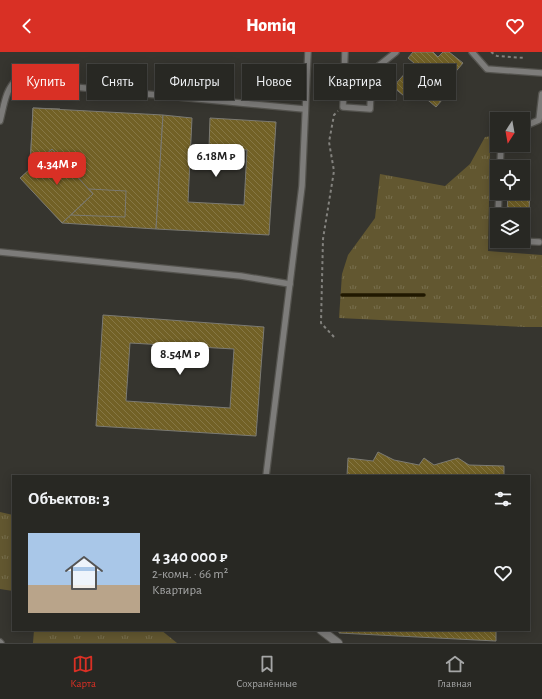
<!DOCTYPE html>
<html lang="ru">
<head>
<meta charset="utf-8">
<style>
	body { margin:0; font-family:"Alegreya Sans",sans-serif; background:#343430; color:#f1f3f6; height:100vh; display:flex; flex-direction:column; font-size:15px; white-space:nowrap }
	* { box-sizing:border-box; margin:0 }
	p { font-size:13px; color:#a5a6a6 }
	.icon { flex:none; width:22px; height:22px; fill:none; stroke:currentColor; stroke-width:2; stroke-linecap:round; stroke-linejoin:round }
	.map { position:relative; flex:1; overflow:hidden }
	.sheet { position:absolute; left:12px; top:423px; width:518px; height:156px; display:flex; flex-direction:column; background:#282823; border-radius:0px; box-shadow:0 2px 10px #0003,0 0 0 1px #444441 }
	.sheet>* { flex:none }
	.top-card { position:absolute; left:12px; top:12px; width:518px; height:36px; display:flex; gap:8px }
	.needle { width:26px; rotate:191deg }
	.controls { position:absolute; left:490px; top:60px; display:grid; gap:8px }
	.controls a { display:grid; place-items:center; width:40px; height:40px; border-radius:0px; background:#282823; box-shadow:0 2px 10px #0003,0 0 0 1px #444441; font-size:20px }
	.price { position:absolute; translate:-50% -34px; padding:0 9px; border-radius:8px; background:#fff; color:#222; font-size:13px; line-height:26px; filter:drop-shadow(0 1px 2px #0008) }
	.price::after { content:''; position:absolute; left:50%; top:24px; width:12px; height:9px; margin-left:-6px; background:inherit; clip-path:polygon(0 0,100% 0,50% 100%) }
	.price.on { background:#d93025; color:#fff }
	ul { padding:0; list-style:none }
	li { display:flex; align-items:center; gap:12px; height:100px; padding:0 16px }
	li+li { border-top:1px solid #444441 }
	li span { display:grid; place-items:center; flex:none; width:112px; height:80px; border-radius:0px; color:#555 }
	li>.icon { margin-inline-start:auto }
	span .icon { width:48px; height:48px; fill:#fffc; stroke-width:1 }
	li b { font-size:17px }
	h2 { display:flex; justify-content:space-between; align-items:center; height:48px; padding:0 16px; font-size:17px }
	.chip { padding:0 14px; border-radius:0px; background:#282823; box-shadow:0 2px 10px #0003,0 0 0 1px #444441; font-size:14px; line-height:36px }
	.chip.on { background:#d93025; color:#fff }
	header { display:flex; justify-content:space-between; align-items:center; height:52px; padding:0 16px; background:#d93025; color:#fff; font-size:18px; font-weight:800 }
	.tab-bar { display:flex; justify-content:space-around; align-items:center; height:56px; border-top:1px solid #444441; background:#282823; font-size:11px; color:#a5a6a6 }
	.tab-bar a { display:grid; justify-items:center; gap:2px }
	.tab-bar .on { color:#d93025 }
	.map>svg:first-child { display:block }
</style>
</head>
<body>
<header><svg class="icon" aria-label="back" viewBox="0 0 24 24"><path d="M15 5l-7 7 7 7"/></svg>Homiq<svg class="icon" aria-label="heart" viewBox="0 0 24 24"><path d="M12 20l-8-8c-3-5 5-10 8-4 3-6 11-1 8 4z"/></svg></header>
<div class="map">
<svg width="542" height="591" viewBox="0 0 542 591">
	<defs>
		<pattern id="grass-tufts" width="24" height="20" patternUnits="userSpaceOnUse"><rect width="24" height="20" fill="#625730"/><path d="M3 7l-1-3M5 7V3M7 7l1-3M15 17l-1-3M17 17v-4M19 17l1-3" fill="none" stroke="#786f4d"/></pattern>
		<pattern id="building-back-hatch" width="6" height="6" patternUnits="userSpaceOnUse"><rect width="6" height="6" fill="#726126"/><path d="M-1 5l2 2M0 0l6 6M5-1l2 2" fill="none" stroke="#867745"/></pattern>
	</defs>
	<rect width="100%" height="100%" fill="#36352f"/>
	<!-- grass -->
	<g fill="url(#grass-tufts)">
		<path d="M493 84 490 96 488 199 542 203V275H525L339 266 342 222 348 203 375 166 380 122 445 134 470 112 485 85Z"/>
		<path d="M0 460 13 463V539L0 537Z"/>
		<path d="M34 578H161L177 591H33Z"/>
	</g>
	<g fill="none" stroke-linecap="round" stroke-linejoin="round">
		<!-- stream -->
		<path stroke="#201800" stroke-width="3.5" d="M342 243H424"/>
	</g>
	<!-- building -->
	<g fill="url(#building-back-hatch)" stroke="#7b7a73" fill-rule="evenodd">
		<path d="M413 0H433L438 5 443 0H449L463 11 442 36 448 41 436 55 417 39 409 48 393 35 414 11 408 6Z"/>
		<path d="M33 56 60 57 57 103 52 97 30 117Z"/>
		<path d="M33 56 163 63 156 177 62 171 93 142 52 97 30 117Z"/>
		<path d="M163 63 192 66 188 150 244 153 247 98 209 96 210 66 276 70 269 183 156 177Z"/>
		<path d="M52 97 93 142 62 171 20 126Z"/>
		<path d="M89 137 126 139 125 165 71 163 93 142Z"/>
		<path d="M523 137 530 138 528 180H523V163H507L508 141H523Z"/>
		<path d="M103 263 264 275 256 384 96 374ZM130 291 234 297 230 356 126 349Z"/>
		<path d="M378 400 394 408 419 413 424 406 434 413 458 406 469 413 504 414V424H347L348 406 373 409Z"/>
		<path d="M339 578H496V589L339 581Z"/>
	</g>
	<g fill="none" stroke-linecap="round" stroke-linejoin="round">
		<defs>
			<g id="lane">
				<path d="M345 0 343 55 370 57 372 19 396 0"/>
				<path d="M472 0 487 17 542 21"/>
				<path d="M0 69C4 54 5 38 17 27L64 34 304 57"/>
				<path d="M523 75 539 68 542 42"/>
				<path d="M500 115 501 93"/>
				<path d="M498 163 499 141"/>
				<path d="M519 189 539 190"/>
				<path d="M0 200 241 224 290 232"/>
				<path d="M266 424 302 134 308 0"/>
				<path d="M0 590 1 591"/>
			</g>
			<path id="street" d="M321 578 338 591"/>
		</defs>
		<!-- lane casing -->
		<use href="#lane" stroke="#54534e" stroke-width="8"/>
		<!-- street casing -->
		<use href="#street" stroke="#54534e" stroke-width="10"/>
		<!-- path -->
		<g stroke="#83827e" stroke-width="2" stroke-dasharray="3 3" stroke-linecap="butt">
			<path d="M491 0 497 4 525 6"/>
			<path d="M334 285 321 271 323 187 334 119 329 90 334 63 338 59"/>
		</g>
		<!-- lane -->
		<use href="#lane" stroke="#7d7c7a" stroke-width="5.5"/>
		<!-- street -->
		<use href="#street" stroke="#7d7c7a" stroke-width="8"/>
	</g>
</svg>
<div class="controls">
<a><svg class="needle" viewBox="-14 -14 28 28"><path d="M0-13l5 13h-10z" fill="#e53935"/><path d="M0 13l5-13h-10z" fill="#a5a6a6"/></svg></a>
<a><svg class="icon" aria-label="locate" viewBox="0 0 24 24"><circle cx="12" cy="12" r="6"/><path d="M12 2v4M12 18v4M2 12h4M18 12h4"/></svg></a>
<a><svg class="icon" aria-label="layers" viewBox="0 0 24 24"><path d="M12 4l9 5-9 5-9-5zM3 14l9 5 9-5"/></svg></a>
</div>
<b class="price" style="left:216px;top:126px">6.18M ₽</b>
<b class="price on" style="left:57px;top:134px">4.34M ₽</b>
<b class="price" style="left:180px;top:324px">8.54M ₽</b>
<div class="top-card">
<a class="chip on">Купить</a>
<a class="chip">Снять</a>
<a class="chip">Фильтры</a>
<a class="chip">Новое</a>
<a class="chip">Квартира</a>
<a class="chip">Дом</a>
</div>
<section class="sheet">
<h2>Объектов: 3<svg class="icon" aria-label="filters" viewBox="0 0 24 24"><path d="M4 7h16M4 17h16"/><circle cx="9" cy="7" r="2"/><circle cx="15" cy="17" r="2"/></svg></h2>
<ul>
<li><span style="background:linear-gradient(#a9c7e8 65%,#b9a48a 0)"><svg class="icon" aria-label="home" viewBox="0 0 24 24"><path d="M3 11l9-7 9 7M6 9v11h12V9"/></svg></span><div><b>4 340 000 ₽</b><p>2-комн. · 66 m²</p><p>Квартира</p></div><svg class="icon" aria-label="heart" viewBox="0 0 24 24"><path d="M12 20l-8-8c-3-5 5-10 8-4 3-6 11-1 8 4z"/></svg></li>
</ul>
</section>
</div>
<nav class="tab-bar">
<a class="on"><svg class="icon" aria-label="map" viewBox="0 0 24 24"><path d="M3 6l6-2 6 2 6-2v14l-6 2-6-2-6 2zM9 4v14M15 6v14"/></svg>Карта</a>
<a><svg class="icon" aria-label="saved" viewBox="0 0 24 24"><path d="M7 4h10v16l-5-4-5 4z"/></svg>Сохранённые</a>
<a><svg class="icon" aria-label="home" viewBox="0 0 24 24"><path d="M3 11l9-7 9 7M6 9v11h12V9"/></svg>Главная</a>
</nav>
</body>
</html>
